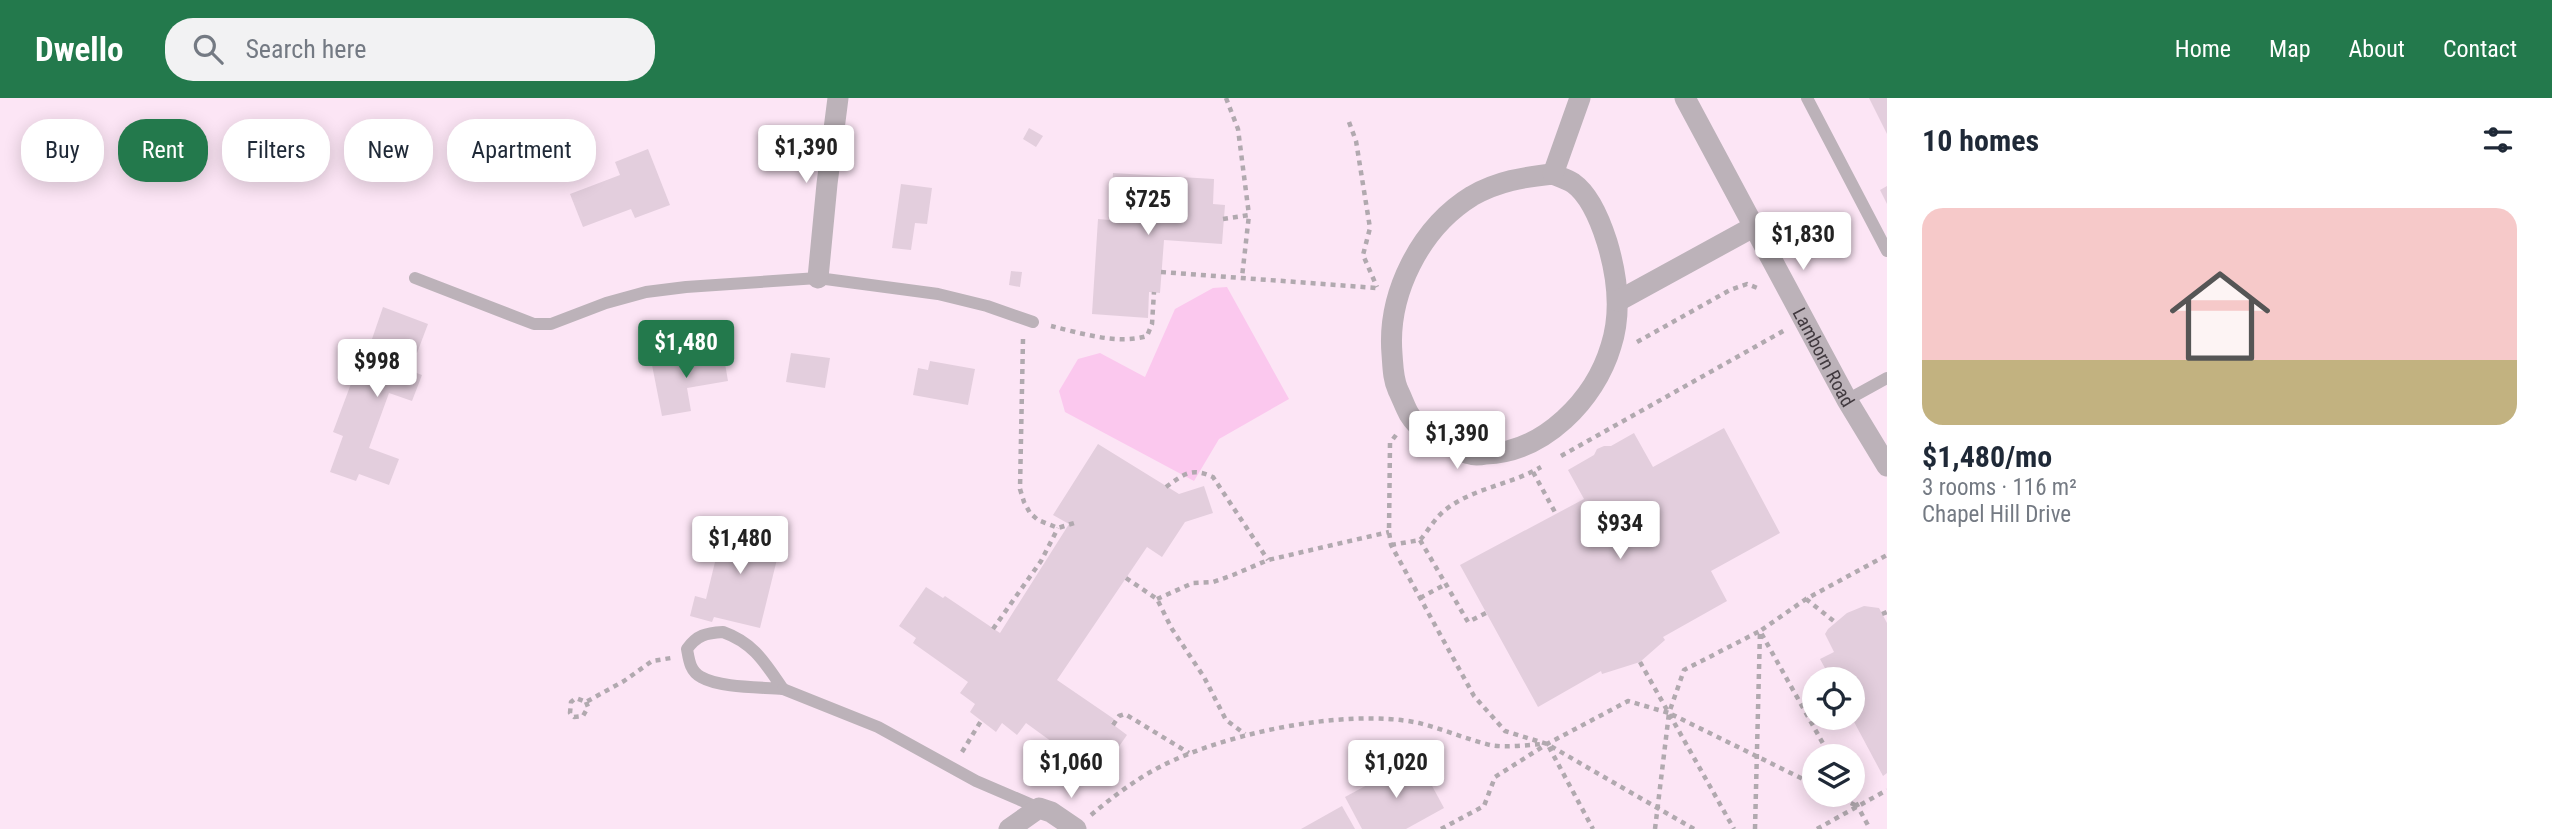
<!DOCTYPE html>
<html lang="en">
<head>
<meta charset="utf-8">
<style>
	body { margin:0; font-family:"Roboto Condensed",sans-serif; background:#f2f2f3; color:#1f2937; height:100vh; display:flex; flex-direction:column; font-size:26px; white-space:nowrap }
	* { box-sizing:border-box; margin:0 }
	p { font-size:23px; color:#747a83 }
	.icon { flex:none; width:38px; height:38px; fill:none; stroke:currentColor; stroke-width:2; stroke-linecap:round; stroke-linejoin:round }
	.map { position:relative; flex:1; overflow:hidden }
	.panel { display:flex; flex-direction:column; background:#fff; width:665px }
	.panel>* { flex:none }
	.guide { position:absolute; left:21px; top:21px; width:665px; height:63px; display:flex; gap:14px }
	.controls { position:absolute; left:1802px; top:569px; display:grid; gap:14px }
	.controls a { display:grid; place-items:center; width:63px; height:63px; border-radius:50%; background:#fff; box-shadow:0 4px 18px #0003; font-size:35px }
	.price { position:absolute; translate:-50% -60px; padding:0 16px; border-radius:7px; background:#fff; color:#222; font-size:23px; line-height:46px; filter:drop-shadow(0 2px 4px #0008) }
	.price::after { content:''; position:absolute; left:50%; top:42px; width:21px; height:16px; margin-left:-10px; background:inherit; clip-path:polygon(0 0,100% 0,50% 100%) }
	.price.active { background:#23794c; color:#fff }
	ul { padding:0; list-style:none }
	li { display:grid; align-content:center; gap:14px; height:371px; padding:0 35px }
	li span { display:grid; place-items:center; height:217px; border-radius:21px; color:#555 }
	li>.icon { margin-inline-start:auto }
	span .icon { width:126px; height:126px; fill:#fffc; stroke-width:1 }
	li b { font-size:30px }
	h2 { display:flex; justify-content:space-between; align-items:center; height:84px; padding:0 35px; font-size:30px }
	.tag { padding:0 24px; border-radius:28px; background:#fff; box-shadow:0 4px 18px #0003; font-size:24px; line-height:63px }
	.tag.active { background:#23794c; color:#fff }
	header { display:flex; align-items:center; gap:42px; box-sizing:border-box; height:98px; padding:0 35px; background:#23794c; color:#fff }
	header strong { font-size:33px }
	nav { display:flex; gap:38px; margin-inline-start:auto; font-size:24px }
	.search { width:490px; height:63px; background:#f2f2f3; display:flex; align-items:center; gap:18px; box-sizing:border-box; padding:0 24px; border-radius:28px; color:#747a83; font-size:26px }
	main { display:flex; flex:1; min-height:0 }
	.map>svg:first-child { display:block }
</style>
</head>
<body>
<header>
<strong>Dwello</strong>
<div class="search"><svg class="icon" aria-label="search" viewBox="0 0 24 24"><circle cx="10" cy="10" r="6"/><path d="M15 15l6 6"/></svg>Search here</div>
<nav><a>Home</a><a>Map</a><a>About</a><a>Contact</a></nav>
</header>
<main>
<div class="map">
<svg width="1887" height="731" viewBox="0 0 1887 731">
	<rect width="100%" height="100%" fill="#fff6fc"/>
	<!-- built -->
	<path fill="#fce5f5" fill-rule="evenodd" d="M0 0H1887V731H0ZM1815 581H1853V620H1815ZM1815 658H1853V696H1815Z"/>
	<!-- green -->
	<path fill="#fbc8ee" d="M1227 189 1289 301 1219 341 1194 383 1065 314 1059 293 1078 261 1100 255 1145 279 1175 211 1213 190Z"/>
	<!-- building -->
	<g fill="#e3cedd">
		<path d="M1869 0H1887V36Z"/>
		<path d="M1029 30 1043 38 1036 49 1023 41Z"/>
		<path d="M648 51 670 107 635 120 631 111 583 129 570 96 620 77 615 64Z"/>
		<path d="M1113 75 1214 81 1213 106 1225 107 1222 146 1164 142 1160 195 1149 194 1148 220 1092 216 1098 121 1110 122Z"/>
		<path d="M901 86 932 90 927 126 915 125 911 152 892 150Z"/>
		<path d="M1887 88V106L1880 92Z"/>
		<path d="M1011 173 1022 174 1020 189 1009 187Z"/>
		<path d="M383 209 428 226 417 255 407 252 401 269 422 277 412 303 389 295 369 350 399 361 389 387 359 376 356 383 330 374 343 338 333 334 352 283 363 287 379 243 372 241Z"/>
		<path d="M723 254 728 283 687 290 691 313 662 318 652 267Z"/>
		<path d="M791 255 830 260 825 290 786 284Z"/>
		<path d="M930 263 975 271 968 307 913 297 918 270 928 272Z"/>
		<path d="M1724 330 1780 435 1711 473 1727 503 1663 539 1665 542 1640 564 1602 576 1601 573 1538 609 1460 467 1584 401 1568 372 1594 357 1597 351 1604 348H1611L1634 335 1653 369Z"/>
		<path d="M1098 346 1179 396 1204 388 1213 415 1185 424 1162 459 1147 449 1057 582 1114 621 1111 625 1127 637 1101 674 1084 661 1081 665 1026 625 1017 637 1002 625 996 634 970 614 975 606 960 595 968 584 913 545 916 540 899 528 926 489 943 500 945 498 1000 535 1069 426 1053 417Z"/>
		<path d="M747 419 761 423 766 435 774 437 773 443 781 445 760 530 714 519 712 524 690 518 695 498 706 501 723 431 735 434 736 428Z"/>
		<path d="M1864 508 1879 510 1887 525V675L1883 678 1852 620 1853 581H1831L1820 561 1834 554 1825 536 1828 531 1847 515Z"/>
		<path d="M1417 660 1444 710 1406 731H1362L1345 699Z"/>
		<path d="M1342 708 1355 731H1301Z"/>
	</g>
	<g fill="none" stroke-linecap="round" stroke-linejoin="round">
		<!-- path -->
		<g stroke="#b1a9af" stroke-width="4.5" stroke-dasharray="5 5" stroke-linecap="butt">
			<path d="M1226 0 1238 31 1249 117"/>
			<path d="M1349 24 1356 43 1370 130 1363 157 1377 189"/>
			<path d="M1223 121 1249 117 1242 179"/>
			<path d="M1161 174 1377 190"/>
			<path d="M1051 228C1080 235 1118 247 1147 238L1152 226 1154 194"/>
			<path d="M1023 241 1020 391 1024 404 1030 415 1038 422 1058 430 1074 425 1069 426"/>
			<path d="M1637 244 1730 192 1747 186 1760 191"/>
			<path d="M1396 337 1390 345 1389 434 1391 447 1474 598 1505 633 1547 646 1694 731"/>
			<path d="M1561 358 1785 232"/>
			<path d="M1533 374 1556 416"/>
			<path d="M1166 389C1184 376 1191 369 1213 379L1268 462"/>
			<path d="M1420 442 1468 524 1486 515"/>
			<path d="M1391 447 1420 442C1428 433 1435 420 1445 412 1473 390 1510 387 1541 369"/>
			<path d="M1126 480 1157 501 1172 531 1204 579 1226 622 1245 636"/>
			<path d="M1420 500 1446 486"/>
			<path d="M1157 501 1193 485 1213 484 1233 477 1268 462 1389 434"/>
			<path d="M1806 501 1835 524"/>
			<path d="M1882 516 1887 514"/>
			<path d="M993 531 1041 463 1058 430"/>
			<path d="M1640 564 1734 731"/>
			<path d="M586 604 588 609 583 618 574 619 570 615 571 604 576 600 586 604 624 583 652 563 671 560"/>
			<path d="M1113 627 1119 618 1125 616 1189 655"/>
			<path d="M1549 649 1593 731"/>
			<path d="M962 654 981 623"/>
			<path d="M1833 696 1857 708"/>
			<path d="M1851 696 1870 731"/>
			<path d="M1091 717C1109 702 1127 688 1147 676 1212 637 1344 609 1419 625 1443 631 1466 641 1490 647 1506 650 1526 647 1543 646"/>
			<path d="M1441 731 1484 708 1495 679 1547 646 1628 603 1669 615 1684 572 1760 533 1830 658"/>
			<path d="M1655 731 1669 615 1815 687"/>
			<path d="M1755 731 1760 533 1806 501 1887 457"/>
			<path d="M1817 731 1887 692"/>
		</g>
		<!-- lane -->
		<g stroke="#bcb2b9" stroke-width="12">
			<path d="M1807 0 1887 153"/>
			<path d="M415 180 534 226H551L606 205 646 194 686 189 818 180 938 196 987 208 1033 224"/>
			<path d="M1847 302 1887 280"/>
			<path d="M723 534C754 545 765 565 783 591 760 589 720 590 701 579 690 573 689 562 687 551 697 537 706 535 723 534Z"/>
			<path d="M783 591 878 629 976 683 1039 710"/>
		</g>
		<!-- street -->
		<g stroke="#bcb2b9" stroke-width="21">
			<path id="s1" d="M1685 0 1847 302 1887 368"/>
			<path d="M1553 76C1559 79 1567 81 1573 85 1590 97 1601 125 1607 144 1617 177 1622 214 1611 248 1595 302 1544 354 1486 356 1481 357 1475 358 1470 356 1464 355 1457 351 1451 348 1436 342 1418 331 1409 316 1405 309 1402 300 1398 292 1393 281 1393 269 1392 256 1387 196 1420 130 1472 98 1498 83 1524 79 1553 76Z"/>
			<path d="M1553 76 1580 0"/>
			<path d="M818 180 827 86 838 0"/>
			<path d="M1618 203 1755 128"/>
			<path d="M1009 731 1039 710 1051 714 1076 731"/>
		</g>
	</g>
	<g text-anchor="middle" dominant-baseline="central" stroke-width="5" stroke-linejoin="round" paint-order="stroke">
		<!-- street labels -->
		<g font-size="19" fill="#41393f" stroke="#fff">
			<text stroke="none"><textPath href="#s1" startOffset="294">Lamborn Road</textPath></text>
		</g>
	</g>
</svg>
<div class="controls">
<a><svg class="icon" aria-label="locate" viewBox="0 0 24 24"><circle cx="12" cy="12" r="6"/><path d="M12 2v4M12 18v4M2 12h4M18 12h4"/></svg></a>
<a><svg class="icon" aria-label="layers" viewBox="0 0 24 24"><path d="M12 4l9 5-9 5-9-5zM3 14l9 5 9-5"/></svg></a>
</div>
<b class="price" style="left:806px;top:87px">$1,390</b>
<b class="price" style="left:1148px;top:139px">$725</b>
<b class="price" style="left:1803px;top:174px">$1,830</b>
<b class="price active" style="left:686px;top:282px">$1,480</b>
<b class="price" style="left:377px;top:301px">$998</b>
<b class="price" style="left:1457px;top:373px">$1,390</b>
<b class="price" style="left:1620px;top:463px">$934</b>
<b class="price" style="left:740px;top:478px">$1,480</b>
<b class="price" style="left:1071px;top:702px">$1,060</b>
<b class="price" style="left:1396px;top:702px">$1,020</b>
<div class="guide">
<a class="tag">Buy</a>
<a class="tag active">Rent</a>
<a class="tag">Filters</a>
<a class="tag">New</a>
<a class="tag">Apartment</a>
</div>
</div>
<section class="panel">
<h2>10 homes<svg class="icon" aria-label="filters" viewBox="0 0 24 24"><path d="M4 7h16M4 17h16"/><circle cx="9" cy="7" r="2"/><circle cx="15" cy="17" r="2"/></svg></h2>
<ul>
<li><span style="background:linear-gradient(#f6c9c9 70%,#c2b280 0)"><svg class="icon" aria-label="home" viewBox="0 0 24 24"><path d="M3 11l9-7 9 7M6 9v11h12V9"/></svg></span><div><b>$1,480/mo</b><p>3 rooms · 116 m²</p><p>Chapel Hill Drive</p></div></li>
</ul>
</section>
</main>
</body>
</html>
